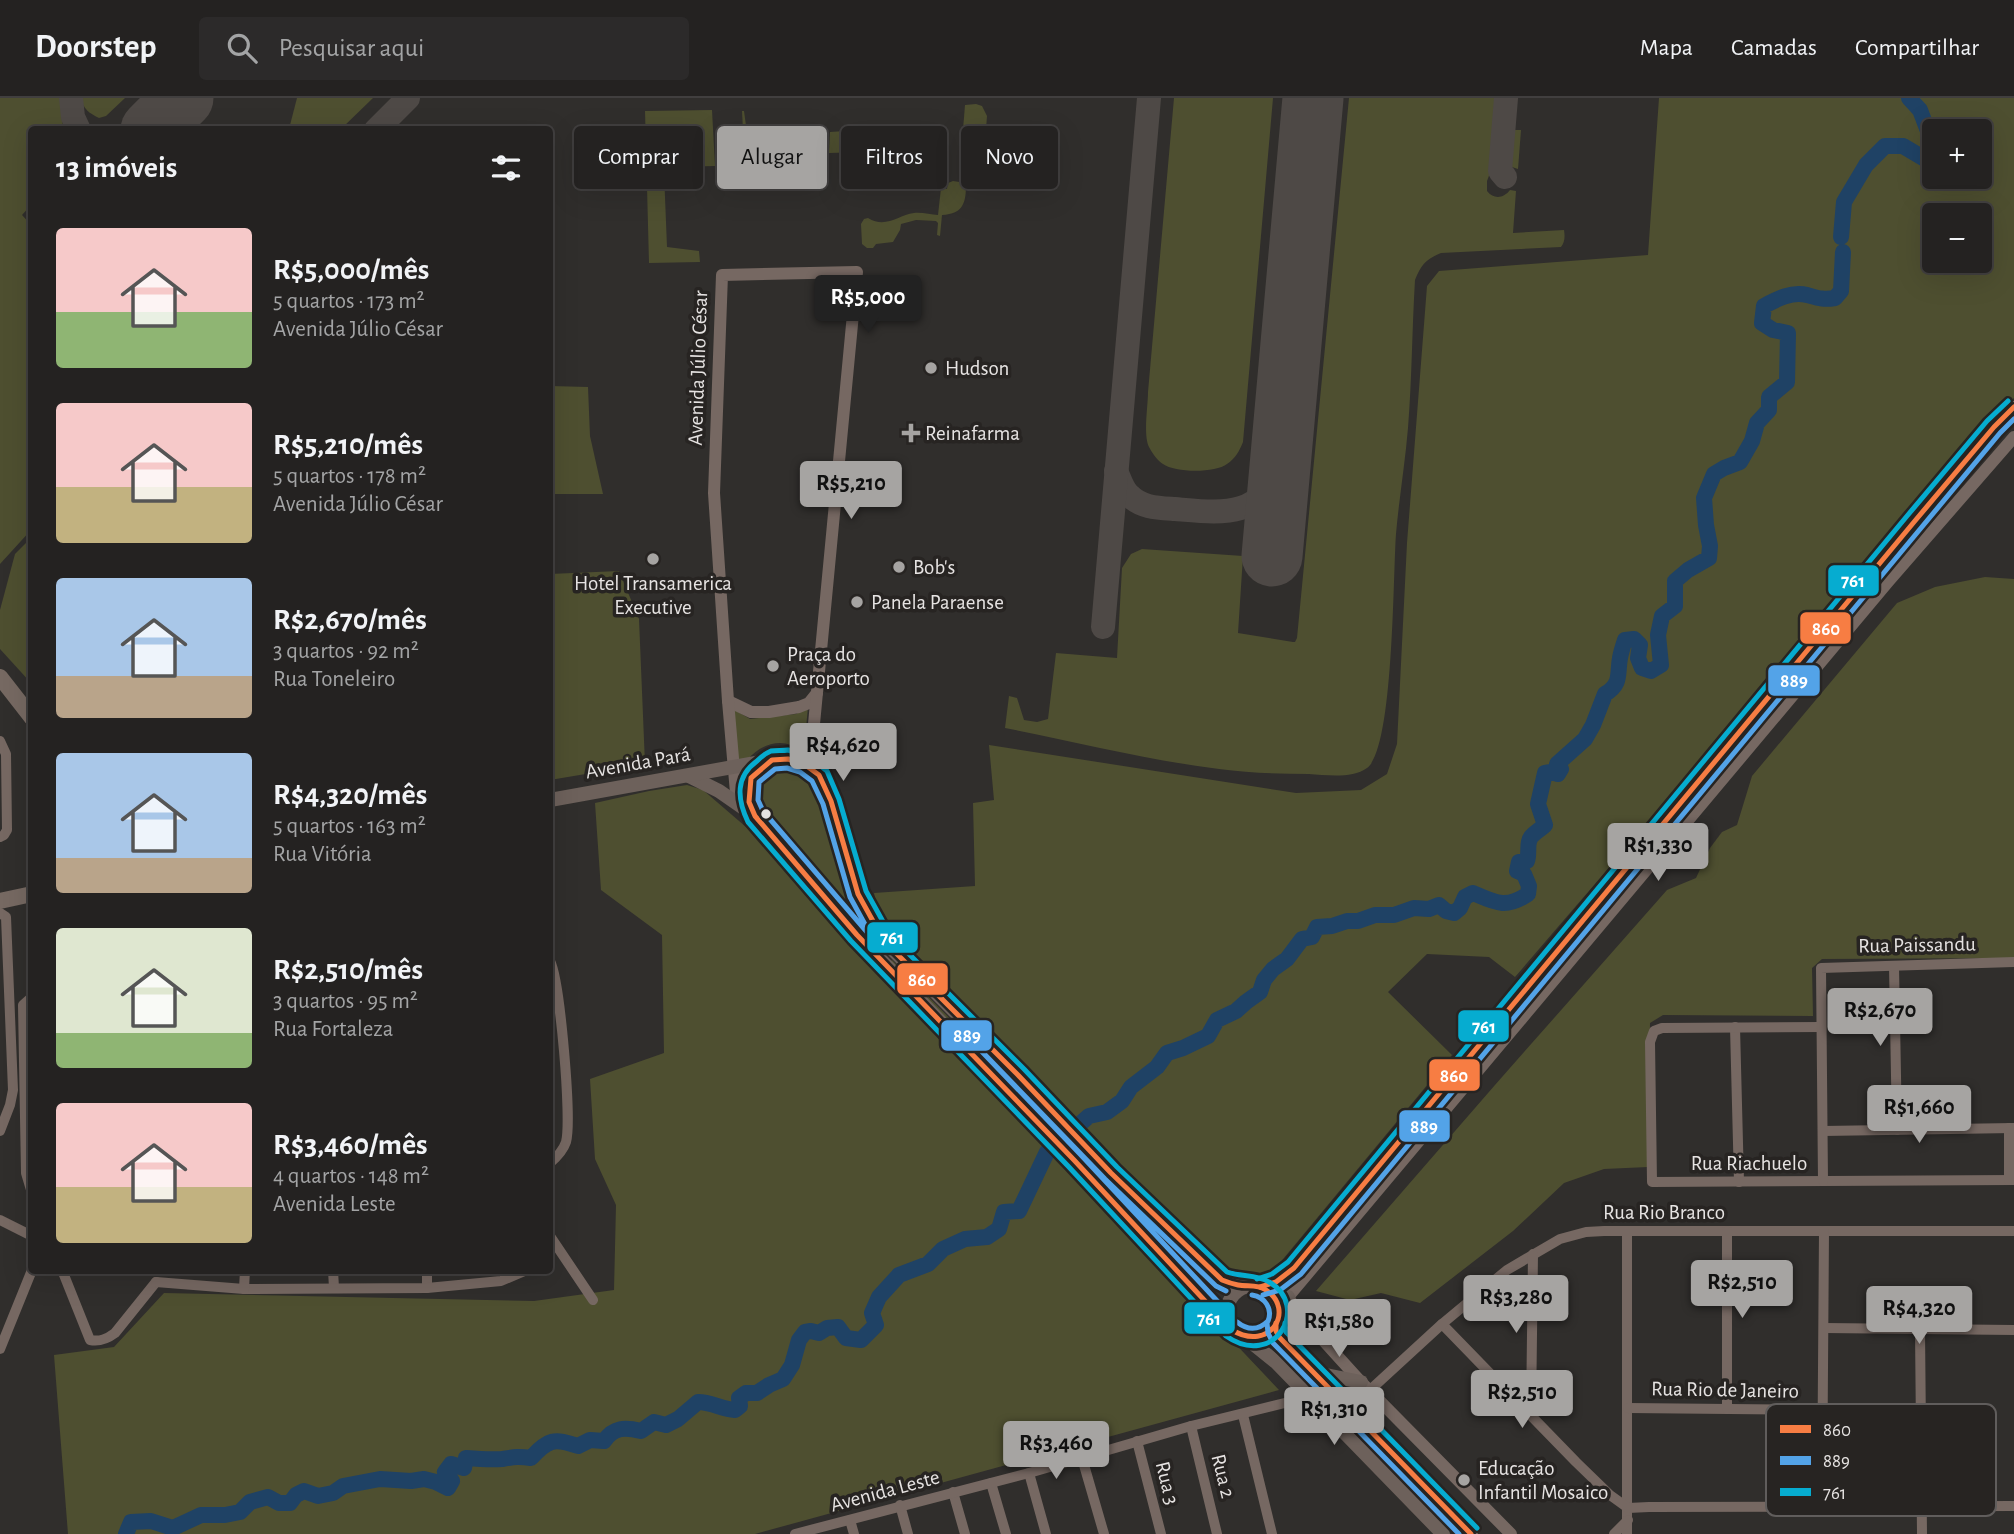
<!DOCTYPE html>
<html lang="pt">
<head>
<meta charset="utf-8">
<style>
	body { margin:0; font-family:"Alegreya Sans",sans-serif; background:#2c2a2a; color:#f1f3f6; height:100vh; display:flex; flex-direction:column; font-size:26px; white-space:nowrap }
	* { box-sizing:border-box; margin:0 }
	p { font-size:23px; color:#a3a4a5 }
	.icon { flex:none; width:38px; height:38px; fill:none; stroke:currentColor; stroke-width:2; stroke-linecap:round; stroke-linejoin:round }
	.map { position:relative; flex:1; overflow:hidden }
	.panel { position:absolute; left:28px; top:28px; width:525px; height:1148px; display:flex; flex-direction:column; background:#242221; border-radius:7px; box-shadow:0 7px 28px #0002,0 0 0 2px #413f3f }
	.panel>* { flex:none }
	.top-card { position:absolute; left:574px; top:28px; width:665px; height:63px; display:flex; gap:14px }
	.controls { position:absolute; left:1922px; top:21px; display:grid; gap:14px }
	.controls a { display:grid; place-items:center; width:70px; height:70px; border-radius:7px; background:#242221; box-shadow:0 7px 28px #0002,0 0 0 2px #413f3f; font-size:35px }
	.price { position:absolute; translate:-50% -60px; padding:0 16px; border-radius:7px; background:#a6a4a2; color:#111; font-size:23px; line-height:46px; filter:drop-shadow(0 2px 4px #0008) }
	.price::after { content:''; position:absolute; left:50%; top:42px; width:21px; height:16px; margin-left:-10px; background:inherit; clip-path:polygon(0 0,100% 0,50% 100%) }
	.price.active { background:#222; color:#fff }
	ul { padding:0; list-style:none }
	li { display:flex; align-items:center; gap:21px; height:175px; padding:0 28px }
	li span { display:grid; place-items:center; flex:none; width:196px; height:140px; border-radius:7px; color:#555 }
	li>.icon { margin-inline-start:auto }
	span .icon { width:84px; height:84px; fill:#fffc; stroke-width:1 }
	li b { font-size:30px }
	h2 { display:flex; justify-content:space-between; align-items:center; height:84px; padding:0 28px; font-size:30px }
	.chip { padding:0 24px; border-radius:7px; background:#242221; box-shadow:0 7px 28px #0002,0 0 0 2px #413f3f; font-size:24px; line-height:63px }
	.chip.active { background:#a6a4a2; color:#111 }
	header { display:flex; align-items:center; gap:42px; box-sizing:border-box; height:98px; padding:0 35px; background:#242221; border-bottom:2px solid #413f3f }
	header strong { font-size:33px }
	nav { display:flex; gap:38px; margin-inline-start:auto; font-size:24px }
	.search { width:490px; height:63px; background:#2c2a2a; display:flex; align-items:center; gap:18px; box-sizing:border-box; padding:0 24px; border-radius:7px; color:#a3a4a5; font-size:26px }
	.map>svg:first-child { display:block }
</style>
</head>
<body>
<header>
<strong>Doorstep</strong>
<div class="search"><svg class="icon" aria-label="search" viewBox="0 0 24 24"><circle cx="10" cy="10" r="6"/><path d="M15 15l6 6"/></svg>Pesquisar aqui</div>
<nav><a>Mapa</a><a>Camadas</a><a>Compartilhar</a></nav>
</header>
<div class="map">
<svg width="2014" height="1436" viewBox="0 0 2014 1436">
	<rect width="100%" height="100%" fill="#302e2c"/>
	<!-- green -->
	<g fill="#4e4f30" fill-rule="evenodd">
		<path d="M0 0H61L63 31 32 32 31 107 22 117 32 128 31 432 0 466Z"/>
		<path d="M81 0H125L106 18 99 20C89 15 83 11 81 0Z"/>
		<path d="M297 0H373L341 31H289Z"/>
		<path d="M1174 0H1273L1243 344C1240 352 1235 361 1227 366 1216 375 1175 375 1163 366 1158 363 1152 355 1149 349 1143 337 1148 309 1148 294Z"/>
		<path d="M1349 0H1497L1490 75 1487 83V93C1494 102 1504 100 1510 92L1516 93 1513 135 1564 132C1565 138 1565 144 1561 149L1441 155C1426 161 1421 167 1415 182 1412 231 1412 281 1408 330 1405 366 1399 401 1396 436 1393 475 1394 651 1367 670 1352 681 1326 677 1309 676 1279 676 1249 675 1219 671 1147 662 1076 644 1005 630L1009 598 1017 600 1024 622 1037 624 1048 621 1056 555 1117 560 1122 470 1131 456 1142 451 1243 458 1238 535 1293 544H1295L1297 540Z"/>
		<path d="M1659 0H2014V300C1925 388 1847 488 1767 585 1684 684 1599 781 1515 879L1489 859 1427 856 1388 894 1452 957 1274 1172C1257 1179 1245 1180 1227 1174L921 867 878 814 874 795 975 788 973 705 994 702 989 647 1296 695 1361 692 1387 676 1397 646 1407 445 1427 188 1439 173 1648 157ZM1934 33H1979V79H1934ZM1934 117H1979V163H1934Z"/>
		<path d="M976 6 982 8 987 18 983 70 960 69 965 7Z"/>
		<path d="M712 12 715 68 672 69 664 74 667 149 699 153 700 164 649 165 645 13Z"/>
		<path d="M742 13H744L748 42 721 60 720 33 743 32Z"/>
		<path d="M860 32 863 54 829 55 830 34Z"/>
		<path d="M1513 32H1521L1518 71 1509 68Z"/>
		<path d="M749 49 751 81 717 82 721 70Z"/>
		<path d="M953 83 966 85C966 104 964 116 942 117L940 138 937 137 938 125 936 123 916 122 901 126 900 132 893 144 876 146 873 150H867L862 146 861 126 864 121 868 120C886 131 898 117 914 115 922 114 931 117 938 117L941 90 947 91 948 85Z"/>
		<path d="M550 288 588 289 590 338 603 396H550Z"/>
		<path d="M31 440V585L0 551V512L15 456Z"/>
		<path d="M619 473 639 521 645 666 550 682V476Z"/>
		<path d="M1985 479 2014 481V860L1822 861 1812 870 1813 918 1663 917 1650 925 1648 1069 1604 1071 1564 1085 1513 1133 1420 1205 1381 1195 1350 1202 1316 1193 1495 987 1667 792 1696 780 1710 750 1722 734 1737 727 1752 678 1897 505 1935 489Z"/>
		<path d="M808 609 804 651 801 652C783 639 762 645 748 661L737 662 733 611 750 621 796 616Z"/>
		<path d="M776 669 797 672 812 685 822 701 828 717 829 731 842 777 866 825 886 857 884 860 799 757 758 713 754 699 757 678 767 671Z"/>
		<path d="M687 687 703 692 746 729 1279 1292 755 1436H68L54 1257 114 1249 164 1195 534 1203 614 1192 616 1107 595 1061 590 981 664 955 662 837 601 792 595 705 649 693Z"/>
		<path d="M892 862 1078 1050 1073 1055 889 865Z"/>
	</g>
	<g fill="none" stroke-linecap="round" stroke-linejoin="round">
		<!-- river -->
		<g stroke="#1f4265" stroke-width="16">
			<path d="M1909 0 1920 12 1934 49"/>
			<path d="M1841 139 1844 104 1866 67 1885 48H1903L1925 61 1934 57"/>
			<path d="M1081 1025 1089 1018 1107 1014 1122 1003 1131 989 1157 969 1167 955 1183 950 1208 938 1217 922 1236 913 1246 904 1260 894 1264 882 1273 871 1287 861 1302 841 1312 839 1317 829 1332 828 1347 823H1358L1375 817H1394L1414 810 1429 811 1439 807 1446 813 1454 815 1460 810 1465 799 1473 795C1496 805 1506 811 1528 796L1529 788 1524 776 1517 773 1519 764 1527 763C1530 755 1526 746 1531 739 1534 735 1541 731 1545 727L1538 706 1545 675 1551 674 1558 676 1561 671 1557 666 1585 641 1593 627 1605 596C1622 586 1617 576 1620 560 1621 554 1623 548 1625 542L1634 541 1640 547 1638 560 1642 570 1651 573 1661 567 1658 537 1662 518 1675 508V483L1688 472 1709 460 1710 448 1706 427 1704 400 1714 376 1724 370 1740 364 1752 343 1757 325 1769 312V299L1787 284 1788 235 1773 232 1762 225 1764 208C1777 201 1792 193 1807 197 1818 200 1823 202 1835 200L1841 193 1843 154"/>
			<path d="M126 1436 131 1424 151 1423 173 1430 201 1417H225L240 1414 250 1404 268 1399 279 1405H290L296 1397 304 1393 318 1398 333 1395 343 1388 380 1381 411 1383 424 1381 436 1384 448 1390 452 1383 445 1374 451 1366 464 1370 466 1360C478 1361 490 1362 502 1361 514 1359 518 1358 531 1360 548 1341 554 1340 578 1348L590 1342 604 1343C614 1329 625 1329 641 1333L654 1324 666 1327 678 1321 698 1304C711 1304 722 1311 735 1312L740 1308 739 1300 746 1295H757L769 1287 783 1281 792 1267 799 1242 805 1234 811 1233 819 1235 827 1230 838 1229 846 1240 861 1242 876 1227 872 1215 879 1199 899 1177 928 1166 943 1151 965 1141 987 1139 999 1131 1004 1114 1019 1113 1047 1054"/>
		</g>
		<!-- taxiway -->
		<g stroke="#4e4946" stroke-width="24">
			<path d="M71 0 73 19 79 32"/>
			<path d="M151 32V31"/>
			<path d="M376 32 408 0"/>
			<path d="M1505 79 1500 73 1506 0"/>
			<path d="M1116 373C1120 381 1122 391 1129 397 1141 410 1159 410 1175 411 1223 415 1260 421 1281 367"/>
			<path d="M1103 529 1149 0"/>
		</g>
		<!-- runway -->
		<g stroke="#4e4946" stroke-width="61">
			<path d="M151 32 183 0"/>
			<path d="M1272 458 1313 0"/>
		</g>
		<!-- minor -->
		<g stroke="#766862" stroke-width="10">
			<path d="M0 643 6 656 7 732 4 737 0 739"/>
			<path d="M0 815 6 819 13 992 10 1007 0 1033"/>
			<path d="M550 863C560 883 572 1022 566 1044 563 1053 557 1059 550 1065"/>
			<path d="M1894 868 1897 1032"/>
			<path d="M32 899 23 907 26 1075 32 1095"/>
			<path d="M1735 929 1739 1084"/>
			<path d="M1821 929 1662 930 1654 933 1650 944 1652 1084 2014 1082"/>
			<path d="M2009 1030V1082"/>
			<path d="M1823 1033 2014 1030"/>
			<path d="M1823 1083 1821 870 2014 864"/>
			<path d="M0 1122 32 1138"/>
			<path d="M1627 1133V1436"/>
			<path d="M550 1138 593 1202"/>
			<path d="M62 1172 90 1242C100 1244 107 1241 115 1235L156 1184"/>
			<path d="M333 1172 334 1190"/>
			<path d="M427 1172V1190"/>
			<path d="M156 1184 244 1191 427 1190 501 1183 527 1172"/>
			<path d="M244 1191 245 1172"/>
			<path d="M1442 1226 1576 1364 1610 1397 1628 1410 1649 1409 2014 1408"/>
			<path d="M1824 1230 2014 1232"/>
			<path d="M1920 1232 1922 1436"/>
			<path d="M0 1251 32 1172"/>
			<path d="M1369 1293 1442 1226 1507 1172 1560 1141 1586 1134 1604 1133H2014"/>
			<path d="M1628 1310 1822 1312"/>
			<path d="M1727 1311V1133"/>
			<path d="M1243 1317 1272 1436"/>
			<path d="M1531 1317 1533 1156"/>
			<path d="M1191 1328 1217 1436"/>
			<path d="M1137 1343 1161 1436"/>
			<path d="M1082 1360 1104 1436"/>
			<path d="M1029 1375 1046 1436"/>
			<path d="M991 1385 1006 1436"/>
			<path d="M953 1394 965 1436"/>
			<path d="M900 1407 908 1436"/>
			<path d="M1822 1407 1824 1133"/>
			<path d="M850 1422 854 1436"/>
			<path d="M795 1436 1029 1375 1191 1328 1309 1299"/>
			<path d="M1614 1436 1628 1422"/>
		</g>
		<!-- tertiary -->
		<g stroke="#766862" stroke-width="12">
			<path d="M728 603 751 614H769L799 609 809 605 817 595"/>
			<path d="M737 706 728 603 714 395 722 177 857 174 814 626V647L819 677"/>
			<path d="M1260 1189 1276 1184 1294 1170 1914 424 1994 329 2014 309"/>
			<path d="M1288 1200 1312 1230 1361 1284 1511 1436"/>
			<path d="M1283 1205 1888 484 2014 339"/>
		</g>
		<!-- secondary -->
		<g stroke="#6d615b" stroke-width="14">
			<path d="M689 678 719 693 755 718 857 837 1074 1062 1232 1232C1257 1253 1292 1228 1274 1200 1256 1173 1219 1194 1228 1225"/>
			<path d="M550 702 772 662H796L804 666 819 677 831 703 858 796 884 843 1018 977 1111 1075 1222 1182 1237 1187 1252 1188"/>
			<path d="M755 718C745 695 746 678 768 665"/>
			<path d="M1288 1199 1298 1259"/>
			<path d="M1276 1225V1233L1279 1239 1471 1436"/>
			<path d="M1246 1240 1277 1265 1443 1436"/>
			<path d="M1311 1274 1361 1284"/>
		</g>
		<!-- primary -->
		<g stroke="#766962" stroke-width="16">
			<path d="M0 579 32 620"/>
			<path d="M0 803 32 796"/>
		</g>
		<defs>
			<g id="bus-1">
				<path d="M788 661 804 666 819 677 831 703 858 796 884 843 1018 977 1111 1075 1222 1182C1227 1184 1233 1186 1238 1187 1247 1189 1257 1186 1266 1192 1296 1212 1270 1255 1232 1232L1074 1062 857 837 755 718 749 704 751 680 772 662Z"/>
				<path d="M1260 1189 1276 1184 1294 1170 1914 424 1994 329 2014 309"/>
				<path d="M1276 1225V1233L1279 1239 1471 1436"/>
			</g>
			<g id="bus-2">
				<path d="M787 670 800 674 812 683 823 706 850 799 873 841 763 713 758 702 759 684 775 671Z"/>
				<path d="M1263 1197 1280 1192 1301 1176 1921 430 2000 335 2014 321"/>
				<path d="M1220 1206 1080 1056 965 936 1105 1081 1216 1188 1226 1193"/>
				<path d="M1237 1224C1247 1232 1258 1233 1268 1223 1273 1211 1265 1199 1252 1197"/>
				<path d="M1267 1225 1268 1235 1273 1245 1459 1436"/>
			</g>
			<g id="bus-3">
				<path d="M788 652 808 658 827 673 839 701 866 793 891 838 1024 971 1117 1069 1227 1174C1240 1179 1257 1176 1269 1184 1311 1208 1275 1272 1226 1238L1068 1068 851 843 748 724C737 701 735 679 757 663 761 659 766 655 771 653 776 652 783 653 788 652Z"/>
				<path d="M1257 1181 1272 1176 1288 1164 1907 418 1987 323 2008 303"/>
				<path d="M1285 1225 1286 1234 1477 1430"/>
			</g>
		</defs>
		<!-- bus-1 casing -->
		<use href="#bus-1" stroke="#272422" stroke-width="10"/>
		<!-- bus-2 casing -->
		<use href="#bus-2" stroke="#272422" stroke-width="10"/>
		<!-- bus-3 casing -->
		<use href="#bus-3" stroke="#272422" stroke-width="10"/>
		<!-- bus-1 -->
		<use href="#bus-1" stroke="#f77d43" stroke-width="5"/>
		<!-- bus-2 -->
		<use href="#bus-2" stroke="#53a3e8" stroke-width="5"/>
		<!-- bus-3 -->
		<use href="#bus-3" stroke="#06acd0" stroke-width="5"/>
	</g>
	<!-- markers -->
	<g fill="#a6a4a2" stroke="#272422" stroke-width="2.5">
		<circle cx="931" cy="270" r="7"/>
		<path d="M907.5 324.5h7v7h7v7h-7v7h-7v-7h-7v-7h7z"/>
		<circle cx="653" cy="461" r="7"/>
		<circle cx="899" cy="469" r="7"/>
		<circle cx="857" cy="504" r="7"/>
		<circle cx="773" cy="568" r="7"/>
		<circle cx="1464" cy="1382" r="7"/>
	</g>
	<circle fill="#e6e3e2" stroke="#272422" stroke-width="2.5" cx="766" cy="716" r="6"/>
	<g text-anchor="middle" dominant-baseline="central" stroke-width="7" stroke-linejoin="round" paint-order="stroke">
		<!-- street labels -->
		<g font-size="21" fill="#e6e3e2" stroke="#272422">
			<text transform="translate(698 270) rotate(-88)">Avenida Júlio César</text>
			<text transform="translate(638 665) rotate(-10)">Avenida Pará</text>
			<text transform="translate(1917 847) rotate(-1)">Rua Paissandu</text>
			<text x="1749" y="1065">Rua Riachuelo</text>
			<text x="1664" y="1114">Rua Rio Branco</text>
			<text transform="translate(1725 1292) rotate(1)">Rua Rio de Janeiro</text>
			<text transform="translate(1223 1378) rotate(76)">Rua 2</text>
			<text transform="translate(1167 1385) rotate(76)">Rua 3</text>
			<text transform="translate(885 1393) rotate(-15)">Avenida Leste</text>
		</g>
		<!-- poi labels -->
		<g font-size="21" fill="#e6e3e2" stroke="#272422" text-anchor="start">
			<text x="945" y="270">Hudson</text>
			<text x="925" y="335">Reinafarma</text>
			<text x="913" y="469">Bob's</text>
			<text x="653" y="485" text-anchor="middle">Hotel Transamerica<tspan x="653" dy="24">Executive</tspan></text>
			<text x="871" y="504">Panela Paraense</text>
			<text x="787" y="556">Praça do<tspan x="787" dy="24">Aeroporto</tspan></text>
			<text x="1478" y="1370">Educação<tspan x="1478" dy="24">Infantil Mosaico</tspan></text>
		</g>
	</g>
	<!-- legend -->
	<rect x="1766" y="1306" width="230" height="112" rx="10" fill="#272422" stroke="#605d5c" stroke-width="2"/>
	<rect x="1780" y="1327" width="31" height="8" fill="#f77d43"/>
	<rect x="1780" y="1358" width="31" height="9" fill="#53a3e8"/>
	<rect x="1780" y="1390" width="31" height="8" fill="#06acd0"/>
	<g font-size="19" fill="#e6e3e2">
		<text x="1823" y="1338">860</text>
		<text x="1823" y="1369">889</text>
		<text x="1823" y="1401">761</text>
	</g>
	<g stroke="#272422" stroke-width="2.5">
		<rect x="1827" y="466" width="53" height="33" rx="7" fill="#06acd0"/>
		<rect x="1799" y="513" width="53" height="34" rx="7" fill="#f77d43"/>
		<rect x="1767" y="566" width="54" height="33" rx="7" fill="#53a3e8"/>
		<rect x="866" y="823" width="53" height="33" rx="7" fill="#06acd0"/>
		<rect x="896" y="864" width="53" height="34" rx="7" fill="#f77d43"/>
		<rect x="1457" y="911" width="53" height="34" rx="7" fill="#06acd0"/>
		<rect x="940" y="921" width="53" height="33" rx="7" fill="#53a3e8"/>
		<rect x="1428" y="960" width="53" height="34" rx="7" fill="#f77d43"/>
		<rect x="1398" y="1011" width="53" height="34" rx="7" fill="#53a3e8"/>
		<rect x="1183" y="1203" width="53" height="34" rx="7" fill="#06acd0"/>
	</g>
	<g font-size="19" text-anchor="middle" font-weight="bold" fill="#fff">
		<text x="1853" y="489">761</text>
		<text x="1826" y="537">860</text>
		<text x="1794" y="589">889</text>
		<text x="892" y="846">761</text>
		<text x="922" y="888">860</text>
		<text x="1484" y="935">761</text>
		<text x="967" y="944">889</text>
		<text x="1454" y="984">860</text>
		<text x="1424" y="1035">889</text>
		<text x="1209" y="1227">761</text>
	</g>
</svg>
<div class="controls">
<a>+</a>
<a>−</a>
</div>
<b class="price active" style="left:868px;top:237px">R$5,000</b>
<b class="price" style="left:851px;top:423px">R$5,210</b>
<b class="price" style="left:843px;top:685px">R$4,620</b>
<b class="price" style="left:1658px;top:785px">R$1,330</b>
<b class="price" style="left:1880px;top:950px">R$2,670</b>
<b class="price" style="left:1919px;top:1047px">R$1,660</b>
<b class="price" style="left:1742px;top:1222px">R$2,510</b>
<b class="price" style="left:1516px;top:1237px">R$3,280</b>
<b class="price" style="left:1919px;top:1248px">R$4,320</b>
<b class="price" style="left:1339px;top:1261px">R$1,580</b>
<b class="price" style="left:1522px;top:1332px">R$2,510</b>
<b class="price" style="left:1334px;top:1349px">R$1,310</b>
<b class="price" style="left:1056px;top:1383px">R$3,460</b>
<div class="top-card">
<a class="chip">Comprar</a>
<a class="chip active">Alugar</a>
<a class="chip">Filtros</a>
<a class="chip">Novo</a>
</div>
<section class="panel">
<h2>13 imóveis<svg class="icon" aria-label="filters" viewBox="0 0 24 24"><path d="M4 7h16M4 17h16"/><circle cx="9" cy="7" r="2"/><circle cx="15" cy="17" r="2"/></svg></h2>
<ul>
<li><span style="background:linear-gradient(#f6c9c9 60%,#8fb573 0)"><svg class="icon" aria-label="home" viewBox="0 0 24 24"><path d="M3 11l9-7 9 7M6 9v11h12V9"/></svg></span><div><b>R$5,000/mês</b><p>5 quartos · 173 m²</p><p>Avenida Júlio César</p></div></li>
<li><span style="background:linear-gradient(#f6c9c9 60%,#c2b280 0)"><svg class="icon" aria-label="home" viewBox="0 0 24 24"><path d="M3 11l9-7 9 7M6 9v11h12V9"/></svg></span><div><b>R$5,210/mês</b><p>5 quartos · 178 m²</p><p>Avenida Júlio César</p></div></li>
<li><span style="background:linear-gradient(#a9c7e8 70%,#b9a48a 0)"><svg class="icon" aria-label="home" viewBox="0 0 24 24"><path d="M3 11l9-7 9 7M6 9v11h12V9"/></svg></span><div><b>R$2,670/mês</b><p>3 quartos · 92 m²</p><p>Rua Toneleiro</p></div></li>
<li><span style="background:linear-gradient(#a9c7e8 75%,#b9a48a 0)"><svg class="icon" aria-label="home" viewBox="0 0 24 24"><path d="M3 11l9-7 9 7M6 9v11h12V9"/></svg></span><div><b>R$4,320/mês</b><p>5 quartos · 163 m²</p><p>Rua Vitória</p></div></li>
<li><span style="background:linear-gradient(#dfe7d0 75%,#8fb573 0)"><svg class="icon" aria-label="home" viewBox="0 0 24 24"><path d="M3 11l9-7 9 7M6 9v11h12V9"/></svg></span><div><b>R$2,510/mês</b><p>3 quartos · 95 m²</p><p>Rua Fortaleza</p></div></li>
<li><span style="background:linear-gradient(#f6c9c9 60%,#c2b280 0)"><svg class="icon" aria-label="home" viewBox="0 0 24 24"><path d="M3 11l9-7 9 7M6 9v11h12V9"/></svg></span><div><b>R$3,460/mês</b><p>4 quartos · 148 m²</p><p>Avenida Leste</p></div></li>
</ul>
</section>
</div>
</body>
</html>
